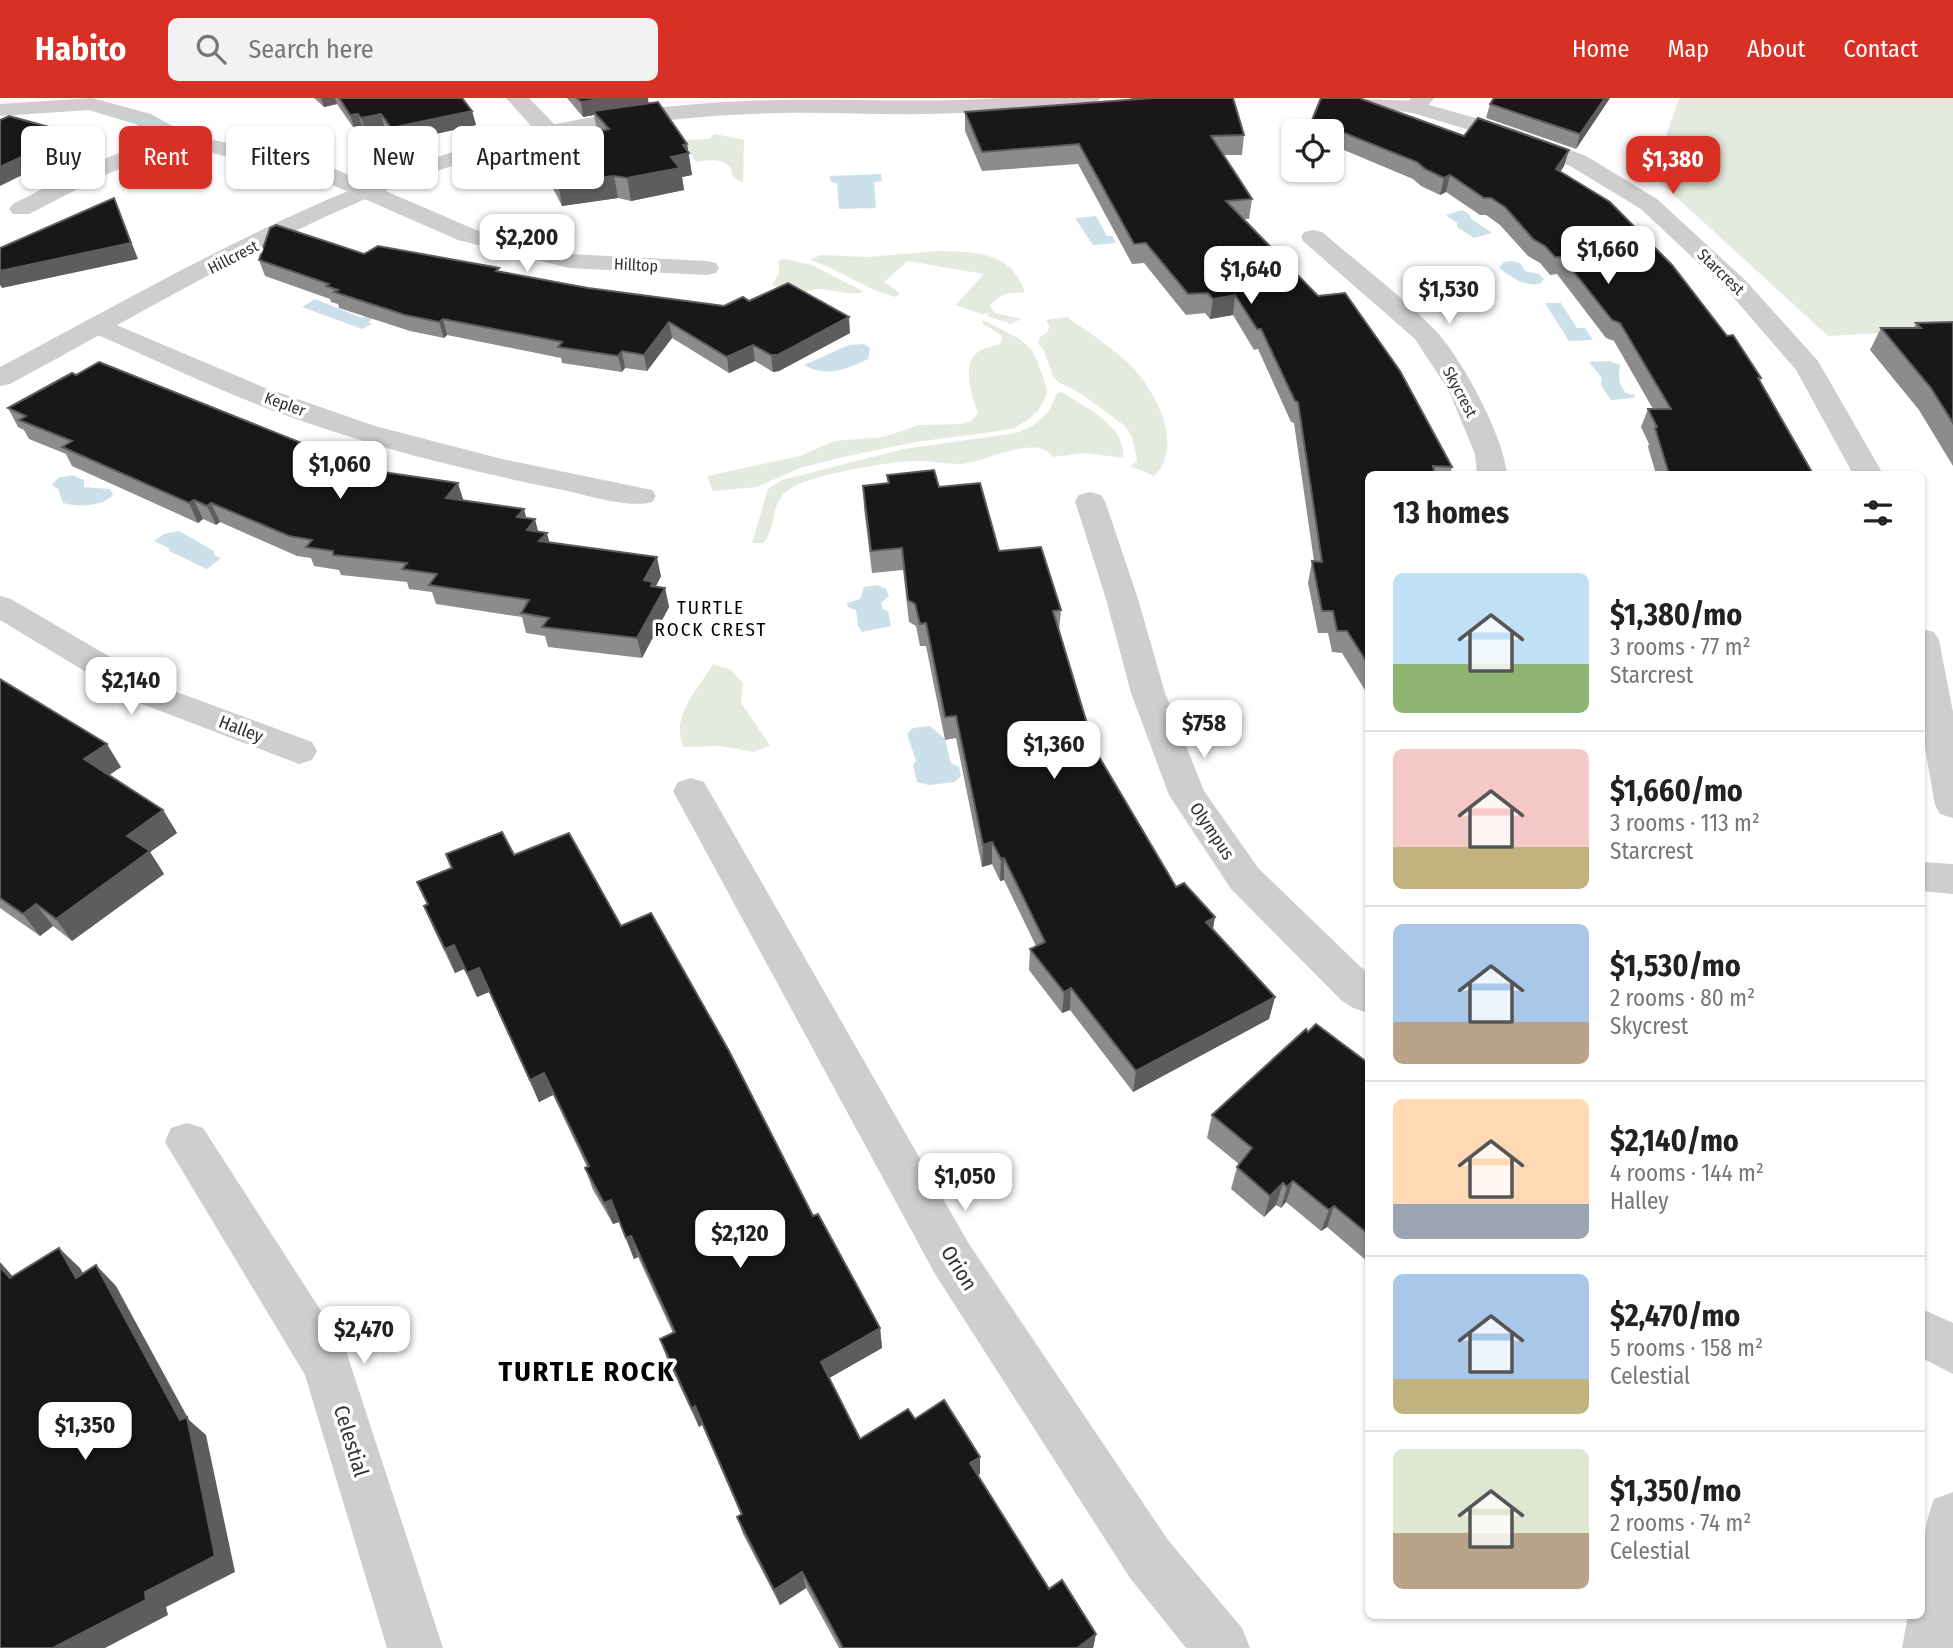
<!DOCTYPE html>
<html lang="en">
<head>
<meta charset="utf-8">
<style>
	body { margin:0; font-family:"Fira Sans Condensed",sans-serif; background:#f2f2f2; color:#222; height:100vh; display:flex; flex-direction:column; font-size:26px; white-space:nowrap }
	* { box-sizing:border-box; margin:0 }
	p { font-size:23px; color:#767676 }
	.icon { flex:none; width:38px; height:38px; fill:none; stroke:currentColor; stroke-width:2; stroke-linecap:round; stroke-linejoin:round }
	.map { position:relative; flex:1; overflow:hidden }
	.details { position:absolute; left:1365px; top:373px; width:560px; height:1148px; display:flex; flex-direction:column; background:#fff; border-radius:10px; box-shadow:0 2px 5px #0004 }
	.details>* { flex:none }
	.guide { position:absolute; left:21px; top:28px; width:665px; height:63px; display:flex; gap:14px }
	.buttons { position:absolute; left:1281px; top:21px; display:grid; gap:14px }
	.buttons a { display:grid; place-items:center; width:63px; height:63px; border-radius:10px; background:#fff; box-shadow:0 2px 5px #0004; font-size:35px }
	.price { position:absolute; translate:-50% -60px; padding:0 16px; border-radius:14px; background:#fff; color:#222; font-size:23px; line-height:46px; filter:drop-shadow(0 2px 4px #0008) }
	.price::after { content:''; position:absolute; left:50%; top:42px; width:21px; height:16px; margin-left:-10px; background:inherit; clip-path:polygon(0 0,100% 0,50% 100%) }
	.price.current { background:#d93025; color:#fff }
	ul { padding:0; list-style:none }
	li { display:flex; align-items:center; gap:21px; height:175px; padding:0 28px }
	li+li { border-top:2px solid #e0e0e0 }
	li span { display:grid; place-items:center; flex:none; width:196px; height:140px; border-radius:10px; color:#555 }
	li>.icon { margin-inline-start:auto }
	span .icon { width:84px; height:84px; fill:#fffc; stroke-width:1 }
	li b { font-size:30px }
	h2 { display:flex; justify-content:space-between; align-items:center; height:84px; padding:0 28px; font-size:30px }
	.chip { padding:0 24px; border-radius:10px; background:#fff; box-shadow:0 2px 5px #0004; font-size:24px; line-height:63px }
	.chip.current { background:#d93025; color:#fff }
	header { display:flex; align-items:center; gap:42px; box-sizing:border-box; height:98px; padding:0 35px; background:#d93025; color:#fff }
	header strong { font-size:33px }
	nav { display:flex; gap:38px; margin-inline-start:auto; font-size:24px }
	.search { width:490px; height:63px; background:#f2f2f2; display:flex; align-items:center; gap:18px; box-sizing:border-box; padding:0 24px; border-radius:10px; color:#767676; font-size:26px }
	.map>svg:first-child { display:block }
</style>
</head>
<body>
<header>
<strong>Habito</strong>
<div class="search"><svg class="icon" aria-label="search" viewBox="0 0 24 24"><circle cx="10" cy="10" r="6"/><path d="M15 15l6 6"/></svg>Search here</div>
<nav><a>Home</a><a>Map</a><a>About</a><a>Contact</a></nav>
</header>
<div class="map">
<svg width="1953" height="1550" viewBox="0 0 1953 1550">
	<rect width="100%" height="100%" fill="#fff"/>
	<!-- green -->
	<g fill="#e5eade">
		<path d="M1679 0H1953V231L1828 238 1653 78Z"/>
		<path d="M715 36 744 42 743 84C734 82 732 79 731 70 722 60 708 62 696 64L682 42 709 41Z"/>
		<path d="M938 153C974 154 1013 153 1025 195 1010 193 999 196 990 208L995 215 1021 221 1011 226 988 218 989 215 981 216 956 207 984 176 908 163 884 184 900 195 896 199C865 192 840 171 810 162L820 157 869 159Z"/>
		<path d="M785 161 812 167 864 194C842 200 823 183 801 196L772 187 779 175V162Z"/>
		<path d="M1067 219C1088 234 1113 250 1131 268 1156 293 1185 349 1154 378L1131 368 1137 362 1132 339 1125 328 1080 295 1058 284 1053 278 1044 253 1038 245 1040 239 1048 234 1049 228 1046 222Z"/>
		<path d="M983 222 1020 241 1032 252 1037 262 1047 291 1046 298 1038 313 1026 323 1015 330 999 333 915 344 843 359 800 370 757 389 713 393 707 378 800 358 834 343 884 339 919 327 961 326 971 323 978 315C973 300 960 266 978 254 984 250 993 248 1000 246L1002 241 1001 237 982 225Z"/>
		<path d="M1062 294C1084 309 1127 328 1123 360L1086 355 1053 359C1038 335 985 364 963 366 947 367 931 362 915 363 886 364 821 375 795 388 766 403 780 426 763 445H752L768 391 782 382 904 351 1016 335 1034 327 1049 313 1057 295Z"/>
		<path d="M713 566 731 572 743 585 741 605 770 647 754 654 720 648 683 649C671 615 697 594 713 566Z"/>
	</g>
	<!-- water -->
	<g fill="#cbe0e9">
		<path d="M881 76 882 83 874 84 876 110 839 111 837 85 831 84 830 78Z"/>
		<path d="M1462 112 1470 117V120L1492 135 1474 140 1457 129V125L1446 117Z"/>
		<path d="M1096 118 1107 138H1112L1116 145 1093 147 1075 120Z"/>
		<path d="M1512 163 1520 165 1525 173 1539 176 1544 181 1540 186C1523 189 1511 178 1499 170L1504 164Z"/>
		<path d="M315 201 362 220 366 217 374 220 368 224 372 226 362 231 302 209Z"/>
		<path d="M1545 205H1561L1577 230H1585L1593 242 1569 243Z"/>
		<path d="M864 246 870 250 868 261C847 271 826 280 804 267L849 247Z"/>
		<path d="M1609 263 1620 267C1619 277 1617 285 1626 295L1635 297 1634 300 1611 302 1601 287 1602 280 1589 264Z"/>
		<path d="M72 377 84 382V389L110 391 113 397C102 409 78 409 63 405L58 391 52 387 58 380Z"/>
		<path d="M179 433 214 453V457L221 460 207 471 169 453V450L154 443 164 436Z"/>
		<path d="M878 487 886 491 889 498 881 505 883 511 888 513 891 528 862 534 858 528 856 512 848 509 847 505 860 501 864 489Z"/>
		<path d="M930 628 945 641 951 665 959 669 961 678 955 684 929 687 917 684 913 667 916 663 907 636 913 630Z"/>
	</g>
	<g fill="none" stroke-linecap="round" stroke-linejoin="round">
		<!-- minor -->
		<g fill="#cecece" fill-rule="evenodd">
			<path d="M92 0 151 16 185 35 335 71 476 132 569 156 707 163 716 165 719 170 716 175 707 177 569 170 458 142 319 81 179 47 105 77 29 116H13L9 111 13 106 89 67 159 39 135 26 89 12 0 18V6Z"/>
			<path d="M506 0H529L557 29 560 34 557 39H541Z"/>
			<path d="M1411 0H1434C1426 11 1421 17 1407 14L1404 9Z"/>
			<path d="M1313 132 1322 134C1358 165 1398 195 1432 229 1460 256 1504 338 1507 376H1477L1475 356 1449 293 1415 241 1304 144 1301 139 1304 134Z"/>
			<path d="M100 220 263 289 375 328 502 361 652 392 656 398 652 404C627 411 584 396 558 391 459 371 361 346 266 310 207 287 149 259 91 234L87 228 91 222Z"/>
			<path d="M1090 394 1101 397 1105 403 1138 501 1165 595 1204 693 1259 771 1368 876V915L1353 910 1341 902 1231 791 1169 697 1131 595 1106 501 1075 403 1079 397Z"/>
			<path d="M0 498 11 501 158 587 312 644 317 653 312 662 299 666 134 603 0 522Z"/>
			<path d="M691 680 704 684 969 1146 1168 1442 1242 1530 1250 1550H1186L1130 1480 935 1176 673 693 678 684Z"/>
			<path d="M1922 764 1953 766V796L1922 793Z"/>
			<path d="M187 1025 203 1030 345 1250 443 1550H387L305 1277 165 1044 171 1030Z"/>
			<path d="M1922 1211 1953 1225V1276L1922 1260Z"/>
		</g>
		<!-- tertiary -->
		<g fill="#cecece" fill-rule="evenodd">
			<path d="M1002 0H1101L1097 4 1090 6C1035 10 980 15 925 16 877 17 829 14 782 15 713 16 644 23 577 35 373 73 190 189 10 286L0 288V269C192 167 386 51 605 17 663 8 721 3 779 2 854 1 928 5 1002 0Z"/>
			<path d="M1337 0 1415 3 1515 31 1586 58 1657 101 1745 182 1818 263 1883 376H1853L1796 272 1727 192 1641 111 1570 68 1499 41 1413 15 1348 6 1341 4Z"/>
			<path d="M1922 531 1934 534 1939 542 1953 614V720L1940 716 1935 707 1922 633Z"/>
			<path d="M1953 1394V1550H1902L1908 1517H1922C1922 1477 1919 1439 1934 1401Z"/>
		</g>
	</g>
	<!-- wall -->
	<g fill="#8c8c8c">
		<path d="M314 0H462L472 13 476 27 395 45 385 31 366 35 363 30 355 32 337 6 324 9Z"/>
		<path d="M567 0H648V5L687 46 692 77 682 79 684 92 631 103 618 100 562 108 540 65 535 44 597 33 594 17 583 19Z"/>
		<path d="M1130 0H1233L1244 37 1242 57H1223L1252 101 1249 121H1244L1452 369 1450 376H1368V597L1342 555 1332 554 1328 535H1318L1308 485 1312 463H1314L1294 325 1291 324 1258 251 1254 252 1233 217 1210 221 1205 215 1186 217 1144 165 1132 166 1078 66 982 73 965 33V14L1132 2Z"/>
		<path d="M1610 0 1576 51 1486 20 1490 6Z"/>
		<path d="M1312 22 1464 38 1569 52 1564 68 1560 74 1727 238 1761 280 1760 284 1813 376H1656L1648 349 1649 346 1641 329 1648 311H1653L1614 243 1606 240 1557 176 1550 177 1540 165 1528 158 1500 127 1486 117H1480L1446 94 1440 97 1421 88 1413 81 1332 47V33H1310Z"/>
		<path d="M364 156 500 173 588 190 724 208 749 203 850 235 779 273 773 274 755 263 729 275 672 240 647 273 625 270 622 274 562 265 561 260 447 237 444 240 410 233 339 210 338 206 331 204 330 201 265 178 259 162Z"/>
		<path d="M1953 224V368L1919 312 1870 252 1881 230H1914L1916 225Z"/>
		<path d="M8 310 369 372 464 403 526 420 549 444 661 478 656 488 665 490 669 509 642 560 548 549 545 538 526 535 522 519 436 506 432 494 409 491 407 484 341 477 339 472 314 468 311 460 297 458 220 424 216 427 203 421 198 425 72 368 66 356 29 341 24 332 18 329Z"/>
		<path d="M887 377 939 389 999 453 1061 512 1059 533 1095 652 1176 789 1215 819 1213 831 1275 899 1269 921 1133 994 1070 912 1062 915 1029 872 1030 851 1036 848 1004 782 1000 783 992 766 982 769 956 640 945 642 926 548H920L916 528 909 524 903 472 872 475 864 410 863 388 888 386Z"/>
		<path d="M0 581 121 669 109 677 163 712 177 735 150 754 164 776 72 843 53 828 40 838 0 810Z"/>
		<path d="M446 756 514 757 621 828 813 1118 880 1230 882 1250 829 1280 860 1341 915 1321 980 1359V1376L978 1377 1049 1491 1096 1536 1093 1550H839L806 1490 780 1507 743 1436 737 1419 741 1417 702 1327 699 1329 667 1261 660 1241 673 1235 638 1159 634 1161 619 1124 613 1126 593 1092 585 1070 587 1069 553 997 539 1004 489 894 477 899 464 871 455 875 434 832 424 808 427 807 417 784 452 771Z"/>
		<path d="M1308 934 1368 965V1164L1327 1129 1321 1133 1286 1104 1281 1110 1276 1107 1264 1119 1231 1091 1237 1069 1239 1066 1207 1040 1212 1017Z"/>
	</g>
	<!-- shaded-wall -->
	<g fill="#5d5d5d">
		<path d="M321 0H335L337 6 324 9Z"/>
		<path d="M606 0H648L649 8 593 13 594 17 583 19 581 4Z"/>
		<path d="M1605 0H1610L1576 51 1580 36Z"/>
		<path d="M472 13 476 27 395 45 391 30Z"/>
		<path d="M358 16 363 30 355 32 350 17Z"/>
		<path d="M381 16 385 31 366 35 361 20Z"/>
		<path d="M71 35 77 50 0 88V69Z"/>
		<path d="M687 46 692 77 682 79 684 92 631 103 627 80 671 59 683 47Z"/>
		<path d="M1569 52 1564 68 1551 88 1556 71Z"/>
		<path d="M1450 77 1446 94 1440 97 1444 80Z"/>
		<path d="M614 78 618 100 562 108 558 85Z"/>
		<path d="M114 100 138 161 2 190 0 187V173Z"/>
		<path d="M1235 197 1233 217 1210 221 1213 201Z"/>
		<path d="M849 219 850 235 779 273 773 274 771 257Z"/>
		<path d="M443 221 447 237 444 240 439 224Z"/>
		<path d="M669 224 672 240 647 273 644 257Z"/>
		<path d="M753 247 755 263 729 275 727 259Z"/>
		<path d="M622 253 625 270 622 274 618 258Z"/>
		<path d="M458 385 464 404 446 400Z"/>
		<path d="M194 402 203 421 198 425 189 405Z"/>
		<path d="M211 405 220 424 216 427 207 408Z"/>
		<path d="M524 411 529 430 535 421 540 441 533 452 517 419Z"/>
		<path d="M547 435 552 454 539 443Z"/>
		<path d="M657 459 661 478 655 490 644 482Z"/>
		<path d="M665 490 669 509 642 560 637 540Z"/>
		<path d="M107 646 121 669 99 684 84 661Z"/>
		<path d="M163 712 177 735 150 754 164 776 72 843 56 821 127 738Z"/>
		<path d="M992 744V766L982 769 983 747Z"/>
		<path d="M1004 760V782L1000 783 1001 761Z"/>
		<path d="M36 806 53 828 40 838 23 816Z"/>
		<path d="M1215 819 1211 841 1206 824Z"/>
		<path d="M454 847 464 871 455 875 445 851Z"/>
		<path d="M479 870 489 894 477 899 467 875Z"/>
		<path d="M1071 890 1070 912 1062 915 1064 894Z"/>
		<path d="M1275 899 1269 921 1133 994 1136 973Z"/>
		<path d="M544 975 553 997 539 1004 530 982Z"/>
		<path d="M1293 1083 1286 1104 1281 1110 1287 1089Z"/>
		<path d="M1283 1085 1276 1107 1264 1119 1270 1098Z"/>
		<path d="M611 1102 619 1124 613 1126 604 1105Z"/>
		<path d="M1334 1108 1327 1129 1321 1133 1329 1112Z"/>
		<path d="M631 1138 638 1159 634 1161 626 1140Z"/>
		<path d="M59 1150 80 1170 97 1200 76 1180Z"/>
		<path d="M0 1164 32 1200 10 1180 0 1169Z"/>
		<path d="M96 1167 116 1188 189 1322 206 1337 235 1474 166 1509 168 1517 105 1550H53L145 1494 180 1322Z"/>
		<path d="M880 1230 882 1250 824 1283 821 1264Z"/>
		<path d="M695 1308 702 1327 699 1329 692 1311Z"/>
		<path d="M980 1359V1376L971 1382 970 1365Z"/>
		<path d="M802 1474 806 1490 780 1507 774 1492Z"/>
		<path d="M1096 1536 1093 1550H1077Z"/>
	</g>
	<!-- building -->
	<g fill="#181818" stroke="#5d5d5d" stroke-width="2">
		<path d="M339 0H462L472 13 391 30 381 16 361 20 358 16 350 17Z"/>
		<path d="M577 0H606L581 4Z"/>
		<path d="M1153 0H1233L1244 37 1211 38 1252 101 1226 103 1318 198 1345 195 1400 273 1452 369 1433 368 1435 376H1368V566L1347 533H1337L1333 513H1322L1312 463 1322 464 1298 304 1295 303 1261 231H1257L1235 197 1213 201 1208 195 1188 196 1146 145 1134 146 1079 46 982 54 965 14Z"/>
		<path d="M1321 0H1359L1464 38 1478 20 1569 52 1556 71 1610 104 1672 167 1727 238 1733 237 1761 280H1758L1813 376H1669L1655 330 1657 329 1648 311H1671L1620 225 1612 222 1562 159H1555L1545 148 1533 141 1505 109 1491 100H1484L1450 77 1444 80 1425 71 1417 64 1312 22Z"/>
		<path d="M1494 0H1605L1580 36 1490 6Z"/>
		<path d="M658 4 687 46 683 47 689 55 671 59 680 70 627 80 614 78 558 85 535 44 609 31 593 13Z"/>
		<path d="M9 18 71 35 0 69V22Z"/>
		<path d="M114 100 131 145 0 173V150Z"/>
		<path d="M276 127 364 156 378 148 499 170 496 173 588 190 724 208 743 199 749 203 788 185 849 219 778 257H771L753 247 727 259 669 224 644 257 622 253 618 258 558 249 562 244 443 221 439 224 405 217 334 194 338 192 326 188 329 186 259 162 270 130Z"/>
		<path d="M1953 224V325L1931 290 1881 230H1921L1916 225Z"/>
		<path d="M99 264 369 372 458 385 446 400 524 411 517 419 535 421 527 432 547 435 539 443 657 459 644 482 653 484 651 488 665 490 637 540 542 529 549 520 521 515 529 502 429 487 437 476 402 471 407 465 333 457V453L306 449 312 442 289 438 211 405 207 408 194 402 189 405 62 349 72 343 19 322 26 318 8 310 72 275 76 277Z"/>
		<path d="M934 372 939 389 980 385 999 453 1041 449 1061 512 1053 513 1095 652 1176 789 1184 785 1215 819 1206 824 1275 899 1136 973 1071 890 1064 894 1030 851 1045 844 1004 760 1001 761 992 744 983 747 956 618 945 619 926 525 920 526 915 506 908 502 902 450 871 453 863 388 889 385 887 377Z"/>
		<path d="M0 581 107 646 84 661 163 712 127 738 150 753 56 821 36 806 23 816 0 800Z"/>
		<path d="M502 734 514 757 569 735 621 828 651 815 729 953 813 1118 818 1116 880 1230 821 1264 860 1341 908 1311 915 1321 944 1302 980 1359 970 1365 1049 1491 1062 1482 1096 1536 1077 1550H843L802 1474 774 1492 737 1419 742 1416 695 1308 692 1311 660 1241 675 1234 631 1138 626 1140 611 1102 604 1105 585 1070 589 1068 544 975 530 982 479 870 467 875 454 847 445 851 424 808 428 806 417 784 452 770 446 756Z"/>
		<path d="M1316 926 1368 965V1136L1334 1108 1329 1112 1293 1083 1287 1089 1283 1085 1270 1098 1237 1069 1252 1050 1212 1017 1306 931 1308 934Z"/>
		<path d="M59 1150 76 1180 96 1167 180 1322 187 1319 215 1458 145 1494 146 1502 53 1550H0V1169L10 1180Z"/>
	</g>
	<g text-anchor="middle" dominant-baseline="central" stroke-width="7" stroke-linejoin="round" paint-order="stroke">
		<!-- far-street labels -->
		<g font-size="16" fill="#313131" stroke="#fff">
			<text transform="translate(233 159) rotate(-27)">Hillcrest</text>
			<text transform="translate(636 167) rotate(3)">Hilltop</text>
			<text transform="translate(1721 174) rotate(44)">Starcrest</text>
			<text transform="translate(1460 294) rotate(62)">Skycrest</text>
			<text transform="translate(285 306) rotate(20)">Kepler</text>
		</g>
		<!-- street labels -->
		<g font-size="18" fill="#313131" stroke="#fff">
			<text transform="translate(241 631) rotate(21)">Halley</text>
			<text transform="translate(1212 733) rotate(56)">Olympus</text>
		</g>
		<!-- neighbourhood labels -->
		<g font-size="19" letter-spacing="2" fill="#000" stroke="#fff">
			<text x="711" y="509">TURTLE<tspan x="711" dy="22">ROCK CREST</tspan></text>
		</g>
		<!-- near-street labels -->
		<g font-size="21" fill="#313131" stroke="#fff">
			<text transform="translate(959 1170) rotate(58)">Orion</text>
			<text transform="translate(351 1343) rotate(73)">Celestial</text>
		</g>
		<!-- near-district labels -->
		<g font-size="28" font-weight="bold" letter-spacing="2" fill="#000" stroke="#fff">
			<text x="587" y="1273">TURTLE ROCK</text>
		</g>
	</g>
</svg>
<div class="buttons">
<a><svg class="icon" aria-label="locate" viewBox="0 0 24 24"><circle cx="12" cy="12" r="6"/><path d="M12 2v4M12 18v4M2 12h4M18 12h4"/></svg></a>
</div>
<b class="price current" style="left:1673px;top:98px">$1,380</b>
<b class="price" style="left:527px;top:176px">$2,200</b>
<b class="price" style="left:1608px;top:188px">$1,660</b>
<b class="price" style="left:1251px;top:208px">$1,640</b>
<b class="price" style="left:1449px;top:228px">$1,530</b>
<b class="price" style="left:340px;top:403px">$1,060</b>
<b class="price" style="left:131px;top:619px">$2,140</b>
<b class="price" style="left:1204px;top:662px">$758</b>
<b class="price" style="left:1054px;top:683px">$1,360</b>
<b class="price" style="left:965px;top:1115px">$1,050</b>
<b class="price" style="left:740px;top:1172px">$2,120</b>
<b class="price" style="left:364px;top:1268px">$2,470</b>
<b class="price" style="left:85px;top:1364px">$1,350</b>
<div class="guide">
<a class="chip">Buy</a>
<a class="chip current">Rent</a>
<a class="chip">Filters</a>
<a class="chip">New</a>
<a class="chip">Apartment</a>
</div>
<section class="details">
<h2>13 homes<svg class="icon" aria-label="filters" viewBox="0 0 24 24"><path d="M4 7h16M4 17h16"/><circle cx="9" cy="7" r="2"/><circle cx="15" cy="17" r="2"/></svg></h2>
<ul>
<li><span style="background:linear-gradient(#bfe0f5 65%,#8fb573 0)"><svg class="icon" aria-label="home" viewBox="0 0 24 24"><path d="M3 11l9-7 9 7M6 9v11h12V9"/></svg></span><div><b>$1,380/mo</b><p>3 rooms · 77 m²</p><p>Starcrest</p></div></li>
<li><span style="background:linear-gradient(#f6c9c9 70%,#c2b280 0)"><svg class="icon" aria-label="home" viewBox="0 0 24 24"><path d="M3 11l9-7 9 7M6 9v11h12V9"/></svg></span><div><b>$1,660/mo</b><p>3 rooms · 113 m²</p><p>Starcrest</p></div></li>
<li><span style="background:linear-gradient(#a9c7e8 70%,#b9a48a 0)"><svg class="icon" aria-label="home" viewBox="0 0 24 24"><path d="M3 11l9-7 9 7M6 9v11h12V9"/></svg></span><div><b>$1,530/mo</b><p>2 rooms · 80 m²</p><p>Skycrest</p></div></li>
<li><span style="background:linear-gradient(#ffd9b3 75%,#9aa5b1 0)"><svg class="icon" aria-label="home" viewBox="0 0 24 24"><path d="M3 11l9-7 9 7M6 9v11h12V9"/></svg></span><div><b>$2,140/mo</b><p>4 rooms · 144 m²</p><p>Halley</p></div></li>
<li><span style="background:linear-gradient(#a9c7e8 75%,#c2b280 0)"><svg class="icon" aria-label="home" viewBox="0 0 24 24"><path d="M3 11l9-7 9 7M6 9v11h12V9"/></svg></span><div><b>$2,470/mo</b><p>5 rooms · 158 m²</p><p>Celestial</p></div></li>
<li><span style="background:linear-gradient(#dfe7d0 60%,#b9a48a 0)"><svg class="icon" aria-label="home" viewBox="0 0 24 24"><path d="M3 11l9-7 9 7M6 9v11h12V9"/></svg></span><div><b>$1,350/mo</b><p>2 rooms · 74 m²</p><p>Celestial</p></div></li>
</ul>
</section>
</div>
</body>
</html>
